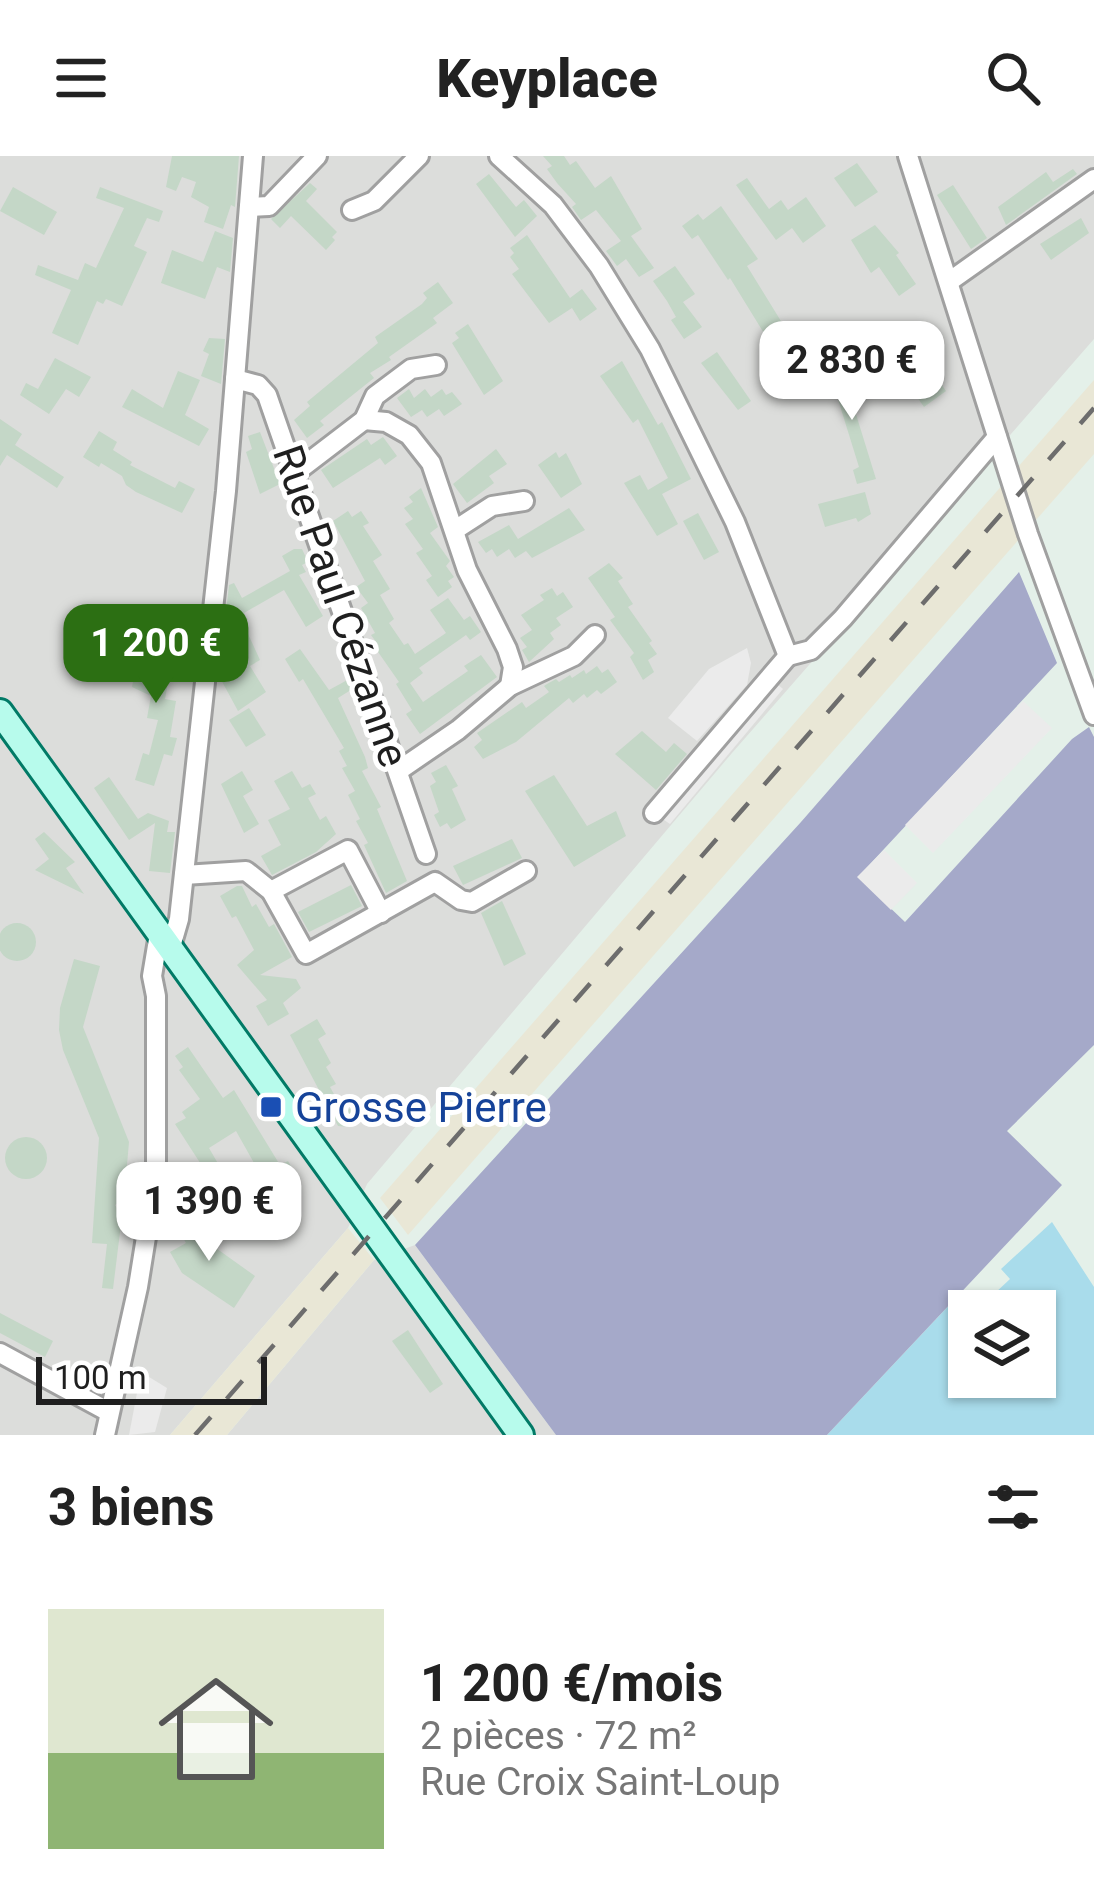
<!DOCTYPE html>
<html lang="fr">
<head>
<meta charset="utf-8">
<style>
	body { margin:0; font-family:Roboto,sans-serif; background:#f6f6f6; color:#222; height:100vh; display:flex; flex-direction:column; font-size:45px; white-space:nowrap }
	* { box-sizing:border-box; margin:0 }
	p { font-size:39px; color:#767676 }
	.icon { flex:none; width:66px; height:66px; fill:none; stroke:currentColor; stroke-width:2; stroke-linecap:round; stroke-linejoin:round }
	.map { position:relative; height:1279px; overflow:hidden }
	.details { display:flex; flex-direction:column; background:#fff; flex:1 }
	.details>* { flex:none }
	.buttons { position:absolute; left:948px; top:1134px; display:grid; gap:24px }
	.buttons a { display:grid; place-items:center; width:108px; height:108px; border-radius:0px; background:#fff; box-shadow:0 3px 9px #0004; font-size:60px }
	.scale { position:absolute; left:36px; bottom:30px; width:231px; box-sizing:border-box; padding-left:12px; border:6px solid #1f1f1f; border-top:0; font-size:33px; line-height:42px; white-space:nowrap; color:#1f1f1f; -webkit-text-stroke:9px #fff; paint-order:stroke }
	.price { position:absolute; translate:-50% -102px; padding:0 27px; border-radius:24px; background:#fff; color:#222; font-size:39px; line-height:78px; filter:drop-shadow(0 3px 6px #0008) }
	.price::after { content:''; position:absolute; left:50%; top:72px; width:36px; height:27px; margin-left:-18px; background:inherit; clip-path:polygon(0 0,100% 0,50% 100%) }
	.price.selected { background:#2c6f13; color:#fff }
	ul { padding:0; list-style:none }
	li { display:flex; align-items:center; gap:36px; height:300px; padding:0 48px }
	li+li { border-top:3px solid #e0e0e0 }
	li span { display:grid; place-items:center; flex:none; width:336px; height:240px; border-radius:0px; color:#555 }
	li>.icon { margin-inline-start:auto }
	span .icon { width:144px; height:144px; fill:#fffc; stroke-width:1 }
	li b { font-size:51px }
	h2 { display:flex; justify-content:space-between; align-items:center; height:144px; padding:0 48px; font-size:51px }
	header { display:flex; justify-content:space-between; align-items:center; height:156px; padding:0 48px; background:#fff; font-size:54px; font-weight:800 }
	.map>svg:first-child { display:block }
</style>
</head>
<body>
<header><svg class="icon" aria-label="menu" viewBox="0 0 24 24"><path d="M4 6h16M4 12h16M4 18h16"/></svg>Keyplace<svg class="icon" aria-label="search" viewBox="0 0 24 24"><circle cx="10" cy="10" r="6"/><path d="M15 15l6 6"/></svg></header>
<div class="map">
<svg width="1094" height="1279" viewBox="0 0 1094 1279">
	<rect width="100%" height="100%" fill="#e4f0e9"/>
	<!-- residential -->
	<g fill="#dcdddb">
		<path d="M0 0H1094V183L732 597 367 1028 348 1072 170 1279H0Z"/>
		<path d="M415 1089 556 1279H227L374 1104Z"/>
	</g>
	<!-- industrial -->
	<g fill="#e9e7d6">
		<path d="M1094 224V298L408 1079 380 1042Z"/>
		<path d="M348 1072 374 1104 227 1279H170Z"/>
	</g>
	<!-- grass -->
	<path fill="#a9dceb" d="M1052 1066 1094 1131V1279H827L954 1144 969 1155V1221H1035V1155H976L1010 1123 1001 1113Z"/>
	<!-- cemetery -->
	<path fill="#a5a9c9" d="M1019 416 1057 507 858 721 905 766 1072 583 1089 571 1094 581V889L1007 975 1062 1029 827 1279H556L415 1089 801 666Z"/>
	<!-- parking -->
	<g fill="#ebebeb">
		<path d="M747 492 751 507 747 529 697 585 668 562 709 513Z"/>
		<path d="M769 521 783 533 670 668 654 657Z"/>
		<path d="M1023 545 1052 572 933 697 905 669Z"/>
		<path d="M884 694 917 727 891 754 857 721Z"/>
		<path d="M141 1216 167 1232 155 1276 129 1279Z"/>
	</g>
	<!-- building -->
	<g fill="#c4d7c7">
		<path d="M172 0H239L235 51 231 49 223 73 204 66 209 51 191 41 196 26 182 21 176 35 166 31Z"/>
		<path d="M543 0H564L570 9 576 5 595 32 611 20 642 73 631 80 654 112 639 121 626 103 617 110 606 95 621 85 596 54 581 64 572 51 576 48 557 27 547 13 552 10Z"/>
		<path d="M857 7 878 36 855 51 834 22Z"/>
		<path d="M1073 13 1077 18 1006 69 998 51 1046 16 1053 26Z"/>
		<path d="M489 18 516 51 524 44 537 60 515 81 476 28Z"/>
		<path d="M747 22 769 53 781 44 788 54 806 41 826 70 803 87 792 72 776 84 736 29Z"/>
		<path d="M310 27 317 33 306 45 337 76 332 81 335 84 326 94 291 60 280 72 271 63Z"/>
		<path d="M953 29 987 82 971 93 937 39Z"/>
		<path d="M13 31 57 56 44 79 0 55Z"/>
		<path d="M100 31 163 55 159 66 147 62 134 90 147 96 122 150 106 143 103 148 97 145 78 189 52 177 71 134 35 119 38 109 78 124 85 107 96 112 124 52 96 42Z"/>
		<path d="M721 50 758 103 747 110 784 170 767 182 730 122 728 124 698 79 692 83 682 70 698 58 703 64Z"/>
		<path d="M1081 62 1089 77 1051 104 1040 88Z"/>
		<path d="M875 69 899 97 896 99 916 128 899 140 879 111 871 117 851 84Z"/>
		<path d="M215 75 233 82 230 116 217 111 205 143 161 127 172 94 203 106Z"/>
		<path d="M527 79 570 142 582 133 597 153 580 165 572 152 549 167 512 118 519 113 510 101 514 97 510 92Z"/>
		<path d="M675 110 695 138 683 146 702 171 684 183 671 164 676 161 667 145 653 125Z"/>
		<path d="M438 126 453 147 433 162 437 167 389 201 391 204 370 217 374 222 320 265 324 269 307 282 294 264 310 250 307 246 378 187 375 181 422 148 427 142 423 137Z"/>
		<path d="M468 168 503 225 484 239 452 187 459 182 455 177Z"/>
		<path d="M901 171 946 235 924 251 879 187Z"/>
		<path d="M209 182 225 183 221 228 201 220 209 198 203 195Z"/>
		<path d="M717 196 751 245 738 254 701 207Z"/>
		<path d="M838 200 876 323 857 328 853 314 859 311 827 208Z"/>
		<path d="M55 202 91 221 79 241 66 233 49 258 20 239 26 227 38 233Z"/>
		<path d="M622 205 658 269 662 266 691 323 662 338 678 368 657 380 624 327 640 319 648 334 668 322 638 263 633 267 600 220Z"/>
		<path d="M178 215 200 224 185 259 209 273 199 290 122 251 132 233 163 252Z"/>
		<path d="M409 233 414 242 425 233 431 241 442 233 446 239 452 236 462 248 444 260 439 253 427 261 422 254 411 261 397 242Z"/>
		<path d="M0 263 22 278 15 289 64 321 57 332 7 299 0 310Z"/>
		<path d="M99 275 117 286 113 294 132 306 130 309 175 332 179 325 195 333 182 357 136 336 126 329 122 320 101 307 99 311 83 301Z"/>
		<path d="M260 276 280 328 260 338 246 296 252 293 248 280Z"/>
		<path d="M383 281 397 300 385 309 380 302 333 332 321 314 367 283 371 289Z"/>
		<path d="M496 293 507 308 489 320 494 327 467 347 453 328Z"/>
		<path d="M556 296 559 302 566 297 582 328 561 342 538 309Z"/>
		<path d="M421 332 438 371 430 377 450 405 446 410 454 421 448 425 452 431 438 441 426 424 432 420 416 397 423 393 405 368 413 363 404 352 413 346 409 341Z"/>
		<path d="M865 336 871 358 858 366 856 362 825 371 818 348Z"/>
		<path d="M569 352 585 374 532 402 526 395 515 402 509 393 497 401 492 393 486 397 478 386 509 369 518 383Z"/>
		<path d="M348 355 352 361 361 355 369 367 363 370 382 399 373 405 390 433 380 439 394 463 389 467 404 489 408 487 415 498 446 477 430 454 448 442 464 464 470 460 481 476 470 484 466 479 419 512 423 517 410 527 423 546 468 515 464 510 481 499 497 521 420 578 406 558 412 554 396 528 399 526 376 493 379 490 371 479 375 477 361 452 368 447 356 431 365 425 333 365Z"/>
		<path d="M698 357 719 396 704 404 683 365Z"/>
		<path d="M294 393H302L308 406 302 409 306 416 299 419 323 460 306 471 284 434 244 457 248 464 243 467 260 504 250 510 266 536 238 555 219 520 220 514 247 498 235 477 223 484 229 429 234 427 242 442 290 415 282 400Z"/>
		<path d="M609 407 623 422 618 425 633 448 628 451 652 485 649 487 657 498 648 504 654 516 643 524 630 501 634 497 610 464 615 461 588 422Z"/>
		<path d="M552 432 557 440 563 436 573 451 556 462 561 469 550 477 554 483 529 506 522 494 527 491 520 482 532 474 521 459 544 444 540 439Z"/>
		<path d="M150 473 169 476 162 512 168 514 169 521 165 543 176 545 170 581 177 582 172 600 164 598 154 630 135 624 143 597 149 599 158 564 147 562 151 540 132 531 137 507 144 509Z"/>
		<path d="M300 493 329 534 351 522 354 532 338 542 365 601 368 612 362 615 381 651 377 653 407 725 386 737 364 689 368 687 356 665 360 663 348 639 355 635 342 612 347 610 339 595 344 592 303 523 299 526 285 503Z"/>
		<path d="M597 510 602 517 608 513 617 526 601 538 597 534 587 542 584 538 573 547 569 542 516 586 483 603 474 591 482 584 477 577 522 546 526 552 549 536 544 530 547 528 556 523 559 526 570 519 572 522 584 514 586 518Z"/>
		<path d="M249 552 266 579 246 591 229 564Z"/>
		<path d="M642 575 666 596 674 587 687 598 656 634 615 598Z"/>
		<path d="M446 609 458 630 452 633 466 664 451 673 447 667 440 671 434 659 439 656 430 630 436 626 431 617Z"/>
		<path d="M242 615 253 634 243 640 259 668 244 677 221 628Z"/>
		<path d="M292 615 302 632 310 628 316 638 308 642 320 664 326 660 336 678 316 696 272 719 261 700 281 689 268 664 290 653 274 625Z"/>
		<path d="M554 619 587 670 616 655 626 680 574 711 525 635Z"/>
		<path d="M109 621 138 663 148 657 169 665 167 676H175L170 717 149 715 155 667 129 684 94 632Z"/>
		<path d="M44 676 75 706 66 712 84 738 35 714 49 703 35 683Z"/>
		<path d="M512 683 522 702 463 729 453 710Z"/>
		<path d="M351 729 362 750 309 776 298 756Z"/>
		<path d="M237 730H242L252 751 256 748 269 771 274 768 292 801 260 819 296 823 301 832 283 847 289 858 268 870 256 850 267 844 237 809 254 794 236 760 232 762 220 740Z"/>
		<path d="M502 745 526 798 504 810 481 757Z"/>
		<circle cx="17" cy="786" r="19"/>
		<path d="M74 803 100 810 83 871 129 986 124 1043 115 1049 122 1060 113 1133 102 1132 107 1088 92 1087 99 982 63 894 59 874 60 852Z"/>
		<path d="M317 863 326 878 318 883 331 907 326 911 336 928 330 931 344 956 377 938 387 953 349 971 338 970 290 879Z"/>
		<path d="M188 891 223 942 234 934 280 1009 288 1005 298 1022 277 1035 263 1012 258 1014 236 975 209 992 231 1030 218 1036 216 1032 187 1048 176 1028 204 1013 175 968 186 962 182 956 200 943 179 914 183 911 175 900Z"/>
		<circle cx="26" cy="1002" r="21"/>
		<path d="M188 1054 199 1080 255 1120 234 1152 182 1117 170 1096 186 1087 172 1063Z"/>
		<path d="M0 1157 53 1185 45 1201 0 1177Z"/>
		<path d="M408 1174 443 1228 430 1237 392 1185Z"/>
	</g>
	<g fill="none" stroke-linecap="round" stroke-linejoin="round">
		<defs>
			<g id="street">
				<path d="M499 0 553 49 599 110 650 193 735 366 788 500"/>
				<path d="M908 0 1028 378 1094 559"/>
				<path d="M249 51 269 50 317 0"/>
				<path d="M352 54 374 45 419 0"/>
				<path d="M950 125 1094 23"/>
				<path d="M235 223 258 229 267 239 426 698"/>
				<path d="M364 264 386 266 409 279 431 307 467 414 507 493 513 511 510 530"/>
				<path d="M296 316 364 264 375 240 411 213 436 209"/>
				<path d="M455 374 492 350 524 345"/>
				<path d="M788 500 811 494 843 462 997 281"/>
				<path d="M398 615 458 574 510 530 574 500 595 479"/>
				<path d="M654 657 788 500"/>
				<path d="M184 719 246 715 271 735 306 798 435 726 461 744 472 746 526 715"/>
				<path d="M271 735 348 694 381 757"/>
				<path d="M170 794 179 763 226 335 253 0"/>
				<path d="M0 1197 109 1256"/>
				<path d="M105 1279 138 1131 156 1019V840L152 820 159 778"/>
			</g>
			<path id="secondary" d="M0 556 521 1279"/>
		</defs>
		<!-- street casing -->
		<use href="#street" stroke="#a0a0a0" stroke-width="24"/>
		<!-- secondary casing -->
		<use href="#secondary" stroke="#017a66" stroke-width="30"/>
		<!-- street -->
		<use href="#street" stroke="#fff" stroke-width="18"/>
		<!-- secondary -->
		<use href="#secondary" stroke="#b7fbec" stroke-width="24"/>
		<!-- rail -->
		<path stroke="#6d6d6d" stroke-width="4.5" stroke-dasharray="24 24" stroke-linecap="butt" d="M195 1279 1094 252"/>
	</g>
	<!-- markers -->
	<rect fill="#1a4fb4" stroke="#fff" stroke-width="4.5" x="259" y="939" width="24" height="24" rx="6"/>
	<g text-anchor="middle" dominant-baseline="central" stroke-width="10" stroke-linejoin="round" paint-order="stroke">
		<!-- street labels -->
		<g font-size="42" fill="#1f1f1f" stroke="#fff">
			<text transform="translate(341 450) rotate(71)">Rue Paul Cézanne</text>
		</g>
		<!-- transit labels -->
		<g font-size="42" fill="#164399" stroke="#fff" text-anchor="start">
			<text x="295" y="951">Grosse Pierre</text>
		</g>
	</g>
</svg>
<div class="buttons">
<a><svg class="icon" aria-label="layers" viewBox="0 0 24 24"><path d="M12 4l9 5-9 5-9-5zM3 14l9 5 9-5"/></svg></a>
</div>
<div class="scale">100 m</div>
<b class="price" style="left:852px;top:267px">2 830 €</b>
<b class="price selected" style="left:156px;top:550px">1 200 €</b>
<b class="price" style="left:209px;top:1108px">1 390 €</b>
</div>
<section class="details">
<h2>3 biens<svg class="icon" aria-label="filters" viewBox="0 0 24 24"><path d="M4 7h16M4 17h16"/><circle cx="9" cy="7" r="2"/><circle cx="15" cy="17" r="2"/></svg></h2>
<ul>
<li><span style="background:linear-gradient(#dfe7d0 60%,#8fb573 0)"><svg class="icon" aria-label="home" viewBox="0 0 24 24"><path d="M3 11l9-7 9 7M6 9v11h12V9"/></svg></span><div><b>1 200 €/mois</b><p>2 pièces · 72 m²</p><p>Rue Croix Saint-Loup</p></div></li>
</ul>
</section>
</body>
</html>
